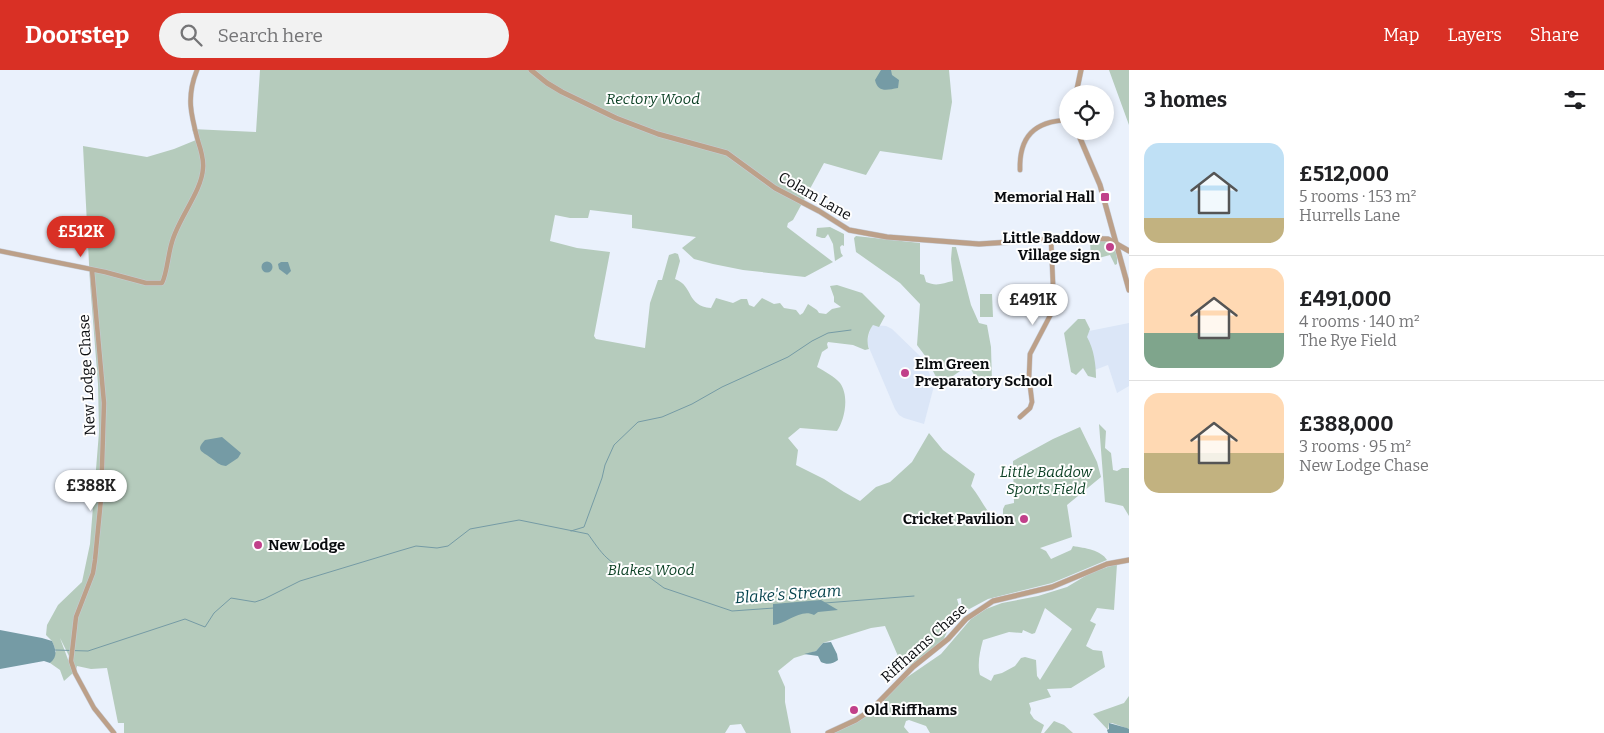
<!DOCTYPE html>
<html lang="en">
<head>
<meta charset="utf-8">
<style>
	body { margin:0; font-family:Bitter,serif; background:#f2f2f2; color:#202124; height:100vh; display:flex; flex-direction:column; font-size:19px; white-space:nowrap }
	* { box-sizing:border-box; margin:0 }
	p { font-size:16px; color:#757577 }
	.icon { flex:none; width:28px; height:28px; fill:none; stroke:currentColor; stroke-width:2; stroke-linecap:round; stroke-linejoin:round }
	.map { position:relative; flex:1; overflow:hidden }
	.drawer { display:flex; flex-direction:column; background:#fff; width:475px }
	.drawer>* { flex:none }
	.tools { position:absolute; left:1059px; top:15px; display:grid; gap:10px }
	.tools a { display:grid; place-items:center; width:55px; height:55px; border-radius:50%; background:#fff; box-shadow:0 2px 8px #0003; font-size:25px }
	.price { position:absolute; translate:-50% -42px; padding:0 11px; border-radius:18px; background:#fff; color:#222; font-size:16px; line-height:32px; filter:drop-shadow(0 1px 2px #0008) }
	.price::after { content:''; position:absolute; left:50%; top:30px; width:15px; height:11px; margin-left:-8px; background:inherit; clip-path:polygon(0 0,100% 0,50% 100%) }
	.price.current { background:#d93025; color:#fff }
	ul { padding:0; list-style:none }
	li { display:flex; align-items:center; gap:15px; height:125px; padding:0 15px }
	li+li { border-top:1px solid #e0e0e0 }
	li span { display:grid; place-items:center; flex:none; width:140px; height:100px; border-radius:15px; color:#555 }
	li>.icon { margin-inline-start:auto }
	span .icon { width:60px; height:60px; fill:#fffc; stroke-width:1 }
	li b { font-size:21px }
	h2 { display:flex; justify-content:space-between; align-items:center; height:60px; padding:0 15px; font-size:21px }
	header { display:flex; align-items:center; gap:30px; box-sizing:border-box; height:70px; padding:0 25px; background:#d93025; color:#fff }
	header strong { font-size:24px }
	nav { display:flex; gap:28px; margin-inline-start:auto; font-size:18px }
	.search { width:350px; height:45px; background:#f2f2f2; display:flex; align-items:center; gap:12px; box-sizing:border-box; padding:0 18px; border-radius:28px; color:#757577; font-size:19px }
	main { display:flex; flex:1; min-height:0 }
	.map>svg:first-child { display:block }
</style>
</head>
<body>
<header>
<strong>Doorstep</strong>
<div class="search"><svg class="icon" aria-label="search" viewBox="0 0 24 24"><circle cx="10" cy="10" r="6"/><path d="M15 15l6 6"/></svg>Search here</div>
<nav><a>Map</a><a>Layers</a><a>Share</a></nav>
</header>
<main>
<div class="map">
<svg width="1129" height="663" viewBox="0 0 1129 663">
	<rect width="100%" height="100%" fill="#eaf1fc"/>
	<!-- built -->
	<g fill="#dbe6f7">
		<path d="M1129 253V316L1117 323 1108 295 1092 301 1084 262Z"/>
		<path d="M873 255 886 256 892 259 921 287 928 300 934 316 924 354 904 348 899 345 895 339 867 273 870 259Z"/>
	</g>
	<!-- green -->
	<g fill="#b5cbbc" fill-rule="evenodd">
		<path d="M260 0H949L952 32 942 90 880 81 866 105 824 93 793 150 788 153 787 157 833 192 805 207 743 200 713 194 694 189 682 178 696 167 632 158V145L590 140 588 148H570L555 145 550 171 577 178 610 182 594 266 596 269 645 278 650 233 658 210H662L669 185 675 183 678 184 680 191 675 209C694 216 686 236 711 238L716 228 733 233 741 229H747L749 235 754 237 762 228 774 234 780 233 784 238 796 240 800 245 803 243 808 234 817 240 819 243 826 244 832 239 841 237 834 232V227L830 216 837 215 862 223 885 246 879 257 873 255C868 261 866 272 869 279L865 280 853 275 828 272 827 274 828 278 822 282 817 297C824 301 835 307 840 313 850 327 844 351 837 361L800 358 788 368 798 380 796 395 824 409 844 422 860 431 876 417 890 412 912 392 929 363 943 380 975 404 971 416C979 426 983 435 990 444H997L999 448H1003V439L1005 435 1014 433 1013 391 1053 369 1080 357 1097 392 1101 407 1067 435 1072 467 1040 478 1046 481 1051 489 1071 480 1073 476C1085 478 1101 480 1107 490L1052 513 988 529 962 543 961 528 957 529 961 543 950 555 942 573 896 606 894 592 898 586 885 556 871 558 823 573 816 581 794 588 778 601 785 617V632L791 663H746L741 654 730 655 725 663H124V653H118L107 598 91 599 77 596 76 600 60 568 73 603 64 611 60 600 50 593 56 581 52 571 46 565 47 555 58 535 82 512 90 474 99 362 98 314 90 213 83 76 147 87 174 79 196 70 192 59 256 62Z"/>
		<path d="M1109 0H1129V57V55Z"/>
		<path d="M830 157 844 164V176L842 175 840 177 841 183 843 186 835 191 833 174 828 164 825 168H822L816 166 817 158Z"/>
		<path d="M856 166 920 173V204L924 205 926 212C937 217 943 213 953 211L951 189 952 177H956L971 235 979 253 987 255 991 277 992 313 981 319 971 299H963L940 315 926 287 917 275 920 234 900 213 856 182 854 168Z"/>
		<path d="M1090 170C1108 171 1118 173 1117 194L1115 195 1110 185 1091 190Z"/>
		<path d="M980 224H992L993 247H980Z"/>
		<path d="M1078 249H1085L1090 259 1087 267C1094 279 1096 295 1096 308L1088 306 1083 298 1076 305 1071 302 1064 263Z"/>
		<path d="M1099 354 1106 361 1105 378 1111 383 1113 400 1117 401 1122 398H1129V446L1123 436 1105 432Z"/>
		<path d="M1117 494 1114 540 1097 538 1090 551 1096 554 1086 576 1093 580 1102 581 1105 597 1071 618 1047 619 1051 627 1029 633 1031 639 1030 643 1034 649 1044 655 1041 663H1044L1054 651 1064 655 1073 663H930L926 656 909 650 906 651 904 657 909 663H834L853 654 882 635 887 625 903 610 941 584 971 549 986 539 1002 533 1038 526 1067 517 1092 502ZM1045 538 1072 559 1040 610 1037 606 1036 590 1025 587 1021 588 1015 596 1002 603 994 605 991 611 980 605C977 594 980 581 983 570L1009 562 1022 563 1023 560 1032 564 1035 563Z"/>
		<path d="M1129 626V659L1112 653H1109L1108 660 1093 644 1124 633Z"/>
	</g>
	<!-- water -->
	<g fill="#759ba5">
		<path d="M881 0H891L892 5 899 10 898 18C887 20 878 23 875 10Z"/>
		<circle cx="267" cy="197" r="5.5"/>
		<path d="M288 192 291 201 287 205 279 199 278 194 281 192Z"/>
		<path d="M222 367 241 383 238 388 226 396C218 395 217 392 211 388 204 382 194 381 205 370Z"/>
		<path d="M821 530 838 540 818 542 814 545C801 538 786 554 773 555V534Z"/>
		<path d="M0 560 42 568 52 571C56 580 58 586 50 593L44 591 0 599Z"/>
		<path d="M831 572 837 584 838 590C833 594 827 595 821 592L818 586 804 584 816 581 823 573Z"/>
		<path d="M1109 653 1127 658 1129 659V663H1108L1107 660 1109 659Z"/>
	</g>
	<g fill="none" stroke-linecap="round" stroke-linejoin="round">
		<!-- stream -->
		<g stroke="#759ba5" stroke-width="1">
			<path d="M571 461 584 457 602 408 605 395 614 375 638 352 662 347 692 334 722 317 788 287 812 271 828 263 851 260"/>
			<path d="M825 533 914 526"/>
			<path d="M55 580 88 581 185 549 205 557 214 543 231 528 255 532 264 529 300 511 399 481 416 476 437 478 448 476 470 459 519 450 588 464C599 479 612 502 634 496L664 518 732 541 774 538"/>
		</g>
		<defs>
			<g id="minor">
				<path d="M1020 100C1019 67 1034 51 1068 50"/>
				<path d="M0 181 105 202 146 213H162C167 204 168 184 172 172 178 149 202 121 203 98 204 89 201 80 198 71 191 45 186 27 197 0"/>
				<path d="M92 200 104 333 101 429 95 490 93 503 76 547 71 591 75 603 94 638 114 663"/>
				<path d="M1020 347 1030 338 1032 332 1029 307 1030 284 1052 242 1054 236 1051 170"/>
			</g>
			<g id="tertiary">
				<path d="M531 0 547 13 562 22 616 48 658 64 727 83 775 118 819 141 849 160 887 167 979 174 1070 168 1108 169 1129 181"/>
				<path d="M1076 24 1081 0"/>
				<path d="M1077 61 1100 115 1129 220"/>
				<path d="M828 663 856 650 871 640 913 597 948 569 966 549 993 531 1052 517 1107 494 1129 490"/>
			</g>
		</defs>
		<!-- minor casing -->
		<use href="#minor" stroke="#c6ccd6" stroke-width="5.5"/>
		<!-- tertiary casing -->
		<use href="#tertiary" stroke="#c6ccd6" stroke-width="6"/>
		<!-- minor -->
		<use href="#minor" stroke="#bca089" stroke-width="4.5"/>
		<!-- tertiary -->
		<use href="#tertiary" stroke="#bca089" stroke-width="5"/>
	</g>
	<!-- markers -->
	<g fill="#c1408a" stroke="#fefefe" stroke-width="2">
		<rect x="1100" y="122" width="10" height="10" rx="2.5"/>
		<circle cx="1110" cy="177" r="5"/>
		<circle cx="905" cy="303" r="5"/>
		<circle cx="1024" cy="449" r="5"/>
		<circle cx="258" cy="475" r="5"/>
		<circle cx="854" cy="640" r="5"/>
	</g>
	<g text-anchor="middle" dominant-baseline="central" stroke-width="4" stroke-linejoin="round" paint-order="stroke">
		<!-- park labels -->
		<g font-size="15" font-style="italic" fill="#0a3f23" stroke="#fefefe">
			<text x="653" y="29">Rectory Wood</text>
			<text x="1046" y="402">Little Baddow<tspan x="1046" dy="17">Sports Field</tspan></text>
			<text x="651" y="500">Blakes Wood</text>
		</g>
		<!-- street labels -->
		<g font-size="15" fill="#0a0c0f" stroke="#fefefe">
			<text transform="translate(815 126) rotate(30)">Colam Lane</text>
			<text transform="translate(87 305) rotate(-93)">New Lodge Chase</text>
			<text transform="translate(924 573) rotate(-42)">Riffhams Chase</text>
		</g>
		<!-- poi labels -->
		<g font-size="15" font-weight="bold" fill="#0a0c0f" stroke="#fefefe" text-anchor="end">
			<text x="1095" y="127">Memorial Hall</text>
			<text x="1100" y="168">Little Baddow<tspan x="1100" dy="17">Village sign</tspan></text>
			<text x="915" y="294" text-anchor="start">Elm Green<tspan x="915" dy="17">Preparatory School</tspan></text>
			<text x="1014" y="449">Cricket Pavilion</text>
			<text x="268" y="475" text-anchor="start">New Lodge</text>
			<text x="864" y="640" text-anchor="start">Old Riffhams</text>
		</g>
		<!-- water labels -->
		<g font-size="16" font-style="italic" fill="#013f4a" stroke="#fefefe">
			<text transform="translate(788 524) rotate(-4)">Blake's Stream</text>
		</g>
	</g>
</svg>
<div class="tools">
<a><svg class="icon" aria-label="locate" viewBox="0 0 24 24"><circle cx="12" cy="12" r="6"/><path d="M12 2v4M12 18v4M2 12h4M18 12h4"/></svg></a>
</div>
<b class="price current" style="left:81px;top:188px">£512K</b>
<b class="price" style="left:1033px;top:256px">£491K</b>
<b class="price" style="left:91px;top:442px">£388K</b>
</div>
<section class="drawer">
<h2>3 homes<svg class="icon" aria-label="filters" viewBox="0 0 24 24"><path d="M4 7h16M4 17h16"/><circle cx="9" cy="7" r="2"/><circle cx="15" cy="17" r="2"/></svg></h2>
<ul>
<li><span style="background:linear-gradient(#bfe0f5 75%,#c2b280 0)"><svg class="icon" aria-label="home" viewBox="0 0 24 24"><path d="M3 11l9-7 9 7M6 9v11h12V9"/></svg></span><div><b>£512,000</b><p>5 rooms · 153 m²</p><p>Hurrells Lane</p></div></li>
<li><span style="background:linear-gradient(#ffd9b3 65%,#7fa58c 0)"><svg class="icon" aria-label="home" viewBox="0 0 24 24"><path d="M3 11l9-7 9 7M6 9v11h12V9"/></svg></span><div><b>£491,000</b><p>4 rooms · 140 m²</p><p>The Rye Field</p></div></li>
<li><span style="background:linear-gradient(#ffd9b3 60%,#c2b280 0)"><svg class="icon" aria-label="home" viewBox="0 0 24 24"><path d="M3 11l9-7 9 7M6 9v11h12V9"/></svg></span><div><b>£388,000</b><p>3 rooms · 95 m²</p><p>New Lodge Chase</p></div></li>
</ul>
</section>
</main>
</body>
</html>
